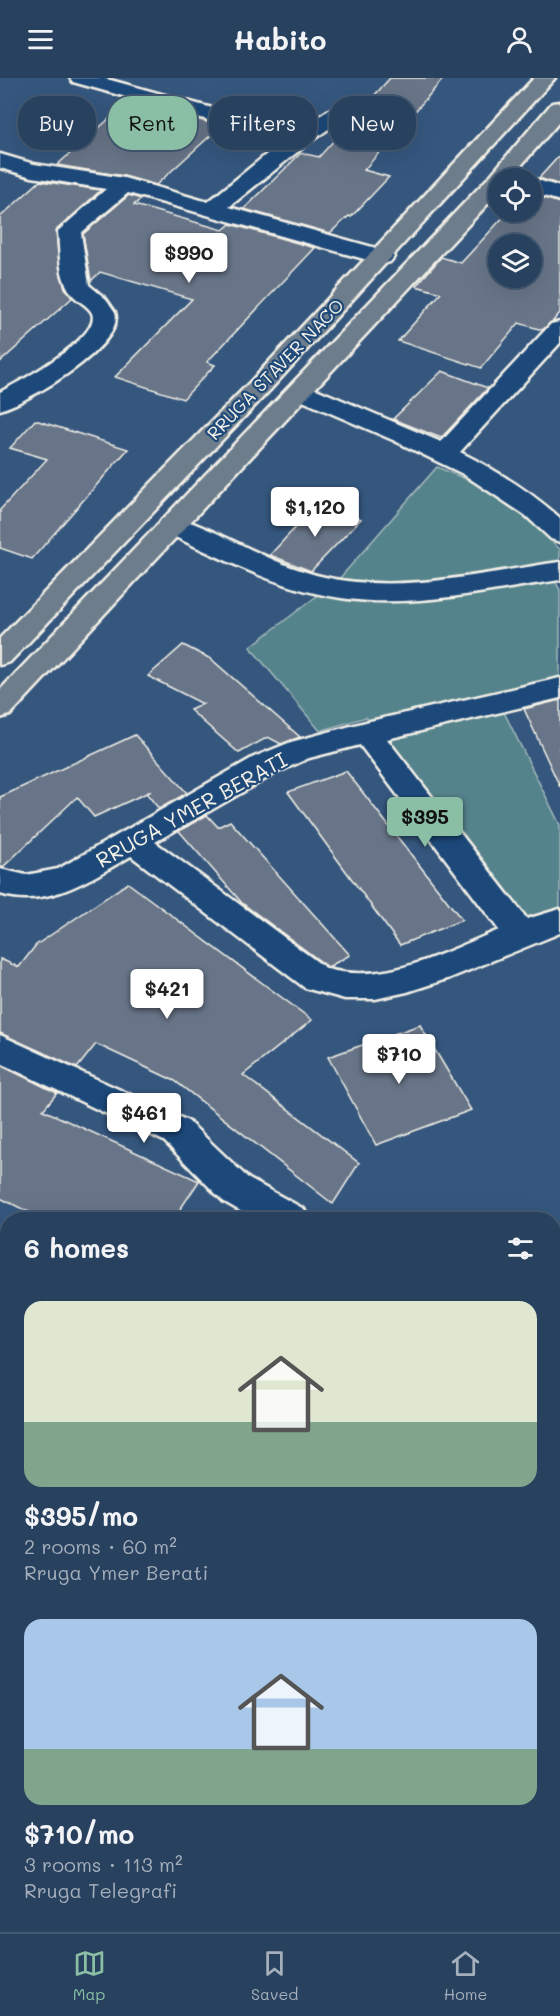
<!DOCTYPE html>
<html lang="en">
<head>
<meta charset="utf-8">
<style>
	body { margin:0; font-family:Mali,sans-serif; background:#304864; color:#f1f3f6; height:100vh; display:flex; flex-direction:column; font-size:22px; white-space:nowrap }
	* { box-sizing:border-box; margin:0 }
	p { font-size:20px; color:#a5afbc }
	.icon { flex:none; width:33px; height:33px; fill:none; stroke:currentColor; stroke-width:2; stroke-linecap:round; stroke-linejoin:round }
	.map { position:relative; flex:1; overflow:hidden }
	.panel { position:absolute; left:0px; top:1134px; width:561px; height:720px; display:flex; flex-direction:column; background:#28415e; border-radius:24px 24px 0 0; box-shadow:0 6px 24px #0002,0 0 0 2px #445a73 }
	.panel>* { flex:none }
	.hud { position:absolute; left:18px; top:18px; width:525px; height:54px; display:flex; gap:12px }
	.controls { position:absolute; left:488px; top:90px; display:grid; gap:12px }
	.controls a { display:grid; place-items:center; width:54px; height:54px; border-radius:50%; background:#28415e; box-shadow:0 6px 24px #0002,0 0 0 2px #445a73; font-size:30px }
	.price { position:absolute; translate:-50% -51px; padding:0 14px; border-radius:6px; background:#fff; color:#222; font-size:20px; line-height:39px; filter:drop-shadow(0 2px 3px #0008) }
	.price::after { content:''; position:absolute; left:50%; top:36px; width:18px; height:14px; margin-left:-9px; background:inherit; clip-path:polygon(0 0,100% 0,50% 100%) }
	.price.selected { background:#8abfa5; color:#111 }
	ul { padding:0; list-style:none }
	li { display:grid; align-content:center; gap:12px; height:318px; padding:0 24px }
	li span { display:grid; place-items:center; height:186px; border-radius:18px; color:#555 }
	li>.icon { margin-inline-start:auto }
	span .icon { width:108px; height:108px; fill:#fffc; stroke-width:1 }
	li b { font-size:26px }
	h2 { display:flex; justify-content:space-between; align-items:center; height:72px; padding:0 24px; font-size:26px }
	.chip { padding:0 21px; border-radius:24px; background:#28415e; box-shadow:0 6px 24px #0002,0 0 0 2px #445a73; font-size:21px; line-height:54px }
	.chip.selected { background:#8abfa5; color:#111 }
	header { display:flex; justify-content:space-between; align-items:center; height:78px; padding:0 24px; background:#28415e; font-size:27px; font-weight:700 }
	.dock { display:flex; justify-content:space-around; align-items:center; height:84px; border-top:2px solid #445a73; background:#28415e; font-size:16px; color:#a5afbc }
	.dock a { display:grid; justify-items:center; gap:3px }
	.dock .selected { color:#8abfa5 }
	.map>svg:first-child { display:block }
</style>
</head>
<body>
<header><svg class="icon" aria-label="menu" viewBox="0 0 24 24"><path d="M4 6h16M4 12h16M4 18h16"/></svg>Habito<svg class="icon" aria-label="person" viewBox="0 0 24 24"><circle cx="12" cy="8" r="4"/><path d="M4 21q1-7 8-7t8 7"/></svg></header>
<div class="map">
<svg width="560" height="1854" viewBox="0 0 560 1854">
	<rect width="100%" height="100%" fill="#35577e"/>
	<filter id="ink" filterUnits="userSpaceOnUse"><feTurbulence type="fractalNoise" baseFrequency=".0167" numOctaves="2"/><feDisplacementMap in="SourceGraphic" scale="12" xChannelSelector="R" yChannelSelector="G"/><feConvolveMatrix kernelMatrix="1 2 1 2 8 2 1 2 1" color-interpolation-filters="sRGB"/></filter>
	<g filter="url(#ink)">
		<!-- green -->
		<path fill="#55838c" stroke="#a4baba" stroke-width="1.5" d="M437 389 480 407 532 445 560 471V484L545 485 560 512V600L495 616 560 747V834L527 843 366 639 320 653 250 569 339 501Z"/>
		<!-- building -->
		<g fill="#687588" stroke="#f4f1e8" stroke-width="1.5" fill-rule="evenodd">
			<path d="M390 0H444L364 92 389 99 351 139 349 138 330 155 244 131 301 75 319 79Z"/>
			<path d="M179 36 221 48 156 107 124 98 57 87 110 40 159 54Z"/>
			<path d="M560 77V107L539 100Z"/>
			<path d="M40 103 101 112 56 153 60 194 65 210 72 220 0 284V139Z"/>
			<path d="M531 116 560 125V235L553 243 542 252 519 245 481 290 398 263 441 215 416 208 437 184 441 179 461 185 508 134H531ZM498 166H531V200H498Z"/>
			<path d="M129 117 141 121 134 127 223 152 230 146 315 170 207 284 215 287 183 321 115 299 192 221 100 194 91 203 83 156Z"/>
			<path d="M442 293 488 310 441 360 393 341Z"/>
			<path d="M35 342 128 371 32 481 0 470V432L47 381 10 370Z"/>
			<path d="M315 428 361 441 311 493 270 477Z"/>
			<path d="M183 567 211 581 300 659 281 666 268 659 239 675 190 632 203 626 148 598Z"/>
			<path d="M560 622V709L524 631Z"/>
			<path d="M135 657 187 715 159 731 147 716 151 713 94 739 77 719 3 789H0V719Z"/>
			<path d="M346 693 462 842 400 867 288 714Z"/>
			<path d="M207 737 218 749 230 743 350 877 328 889 242 825 179 753Z"/>
			<path d="M128 805 312 942 243 997 359 1085 333 1126 175 1003 96 966 77 990 0 955V881L19 889 36 867Z"/>
			<path d="M420 947 471 1032 376 1067 328 979Z"/>
			<path d="M0 987 57 1015 43 1032 199 1103 173 1142H45L0 1120Z"/>
		</g>
		<g fill="none" stroke-linecap="round" stroke-linejoin="round">
			<defs>
				<g id="minor">
					<path d="M70 0H103L296 53 343 23 350 21 357 23 361 27 357 31 307 66 229 129 390 174 394 179 390 184 382 186 128 115 81 155 89 207 106 221 115 234C126 267 27 325 0 332V314C18 305 102 259 92 235 88 227 77 223 72 216 58 199 60 173 58 153L106 111 32 99 0 90V76L34 86 124 100 208 124 283 63 73 4Z"/>
					<path d="M530 100H531L560 109V123L531 114Z"/>
					<path d="M560 244V265L460 374C496 392 530 413 560 440V464L551 461 525 437 463 396 393 362 291 318 288 313 291 308 300 306 309 308 441 364 551 246Z"/>
					<path d="M171 438C216 450 260 480 306 494 387 520 479 495 560 484V502C489 512 413 531 341 520 277 511 220 479 162 453L158 447 162 441Z"/>
					<path d="M560 600V620L387 661 527 841 560 831V855L450 900 407 914 375 921H345L305 910 131 778C90 801 48 831 0 816V791L26 797 58 791 254 679 291 664 366 644ZM360 667 499 852C444 874 388 907 327 891L155 764 276 695 309 680Z"/>
					<path d="M0 957 188 1043 249 1101 304 1131 309 1142H256L223 1123 164 1063 0 985Z"/>
					<path d="M554 1232 560 1234V1268L554 1265Z"/>
					<path d="M0 1684 8 1687V1746L0 1742Z"/>
					<path d="M37 1846H82L85 1854H39Z"/>
				</g>
				<g id="major">
					<path d="M534 0H555L270 312 10 584 0 587V560L252 302Z"/>
					<path d="M560 24V43L510 100H498V115L10 637 0 640V612L489 99 552 25Z"/>
				</g>
			</defs>
			<!-- minor casing -->
			<use href="#minor" stroke="#f4f1e8" stroke-width="5"/>
			<!-- major casing -->
			<use href="#major" stroke="#f4f1e8" stroke-width="5"/>
			<!-- minor -->
			<use href="#minor" fill="#1f4a7a" fill-rule="evenodd"/>
			<!-- major -->
			<use href="#major" fill="#6d7d8c" fill-rule="evenodd"/>
		</g>
	</g>
	<g text-anchor="middle" dominant-baseline="central" stroke-width="4.5" stroke-linejoin="round" paint-order="stroke">
		<!-- far-street labels -->
		<g font-size="18" fill="#f4f1e8" stroke="#1f4a7a">
			<text transform="translate(275 291) rotate(-46)">RRUGA STAVER NACO</text>
		</g>
		<!-- street labels -->
		<g font-size="21" fill="#f4f1e8" stroke="#1f4a7a">
			<text transform="translate(191 731) rotate(-29)">RRUGA YMER BERATI</text>
		</g>
	</g>
</svg>
<div class="controls">
<a><svg class="icon" aria-label="locate" viewBox="0 0 24 24"><circle cx="12" cy="12" r="6"/><path d="M12 2v4M12 18v4M2 12h4M18 12h4"/></svg></a>
<a><svg class="icon" aria-label="layers" viewBox="0 0 24 24"><path d="M12 4l9 5-9 5-9-5zM3 14l9 5 9-5"/></svg></a>
</div>
<b class="price" style="left:189px;top:206px">$990</b>
<b class="price" style="left:315px;top:460px">$1,120</b>
<b class="price selected" style="left:425px;top:770px">$395</b>
<b class="price" style="left:167px;top:942px">$421</b>
<b class="price" style="left:399px;top:1007px">$710</b>
<b class="price" style="left:144px;top:1066px">$461</b>
<div class="hud">
<a class="chip">Buy</a>
<a class="chip selected">Rent</a>
<a class="chip">Filters</a>
<a class="chip">New</a>
</div>
<section class="panel">
<h2>6 homes<svg class="icon" aria-label="filters" viewBox="0 0 24 24"><path d="M4 7h16M4 17h16"/><circle cx="9" cy="7" r="2"/><circle cx="15" cy="17" r="2"/></svg></h2>
<ul>
<li><span style="background:linear-gradient(#dfe7d0 65%,#7fa58c 0)"><svg class="icon" aria-label="home" viewBox="0 0 24 24"><path d="M3 11l9-7 9 7M6 9v11h12V9"/></svg></span><div><b>$395/mo</b><p>2 rooms · 60 m²</p><p>Rruga Ymer Berati</p></div></li>
<li><span style="background:linear-gradient(#a9c7e8 70%,#7fa58c 0)"><svg class="icon" aria-label="home" viewBox="0 0 24 24"><path d="M3 11l9-7 9 7M6 9v11h12V9"/></svg></span><div><b>$710/mo</b><p>3 rooms · 113 m²</p><p>Rruga Telegrafi</p></div></li>
</ul>
</section>
</div>
<nav class="dock">
<a class="selected"><svg class="icon" aria-label="map" viewBox="0 0 24 24"><path d="M3 6l6-2 6 2 6-2v14l-6 2-6-2-6 2zM9 4v14M15 6v14"/></svg>Map</a>
<a><svg class="icon" aria-label="saved" viewBox="0 0 24 24"><path d="M7 4h10v16l-5-4-5 4z"/></svg>Saved</a>
<a><svg class="icon" aria-label="home" viewBox="0 0 24 24"><path d="M3 11l9-7 9 7M6 9v11h12V9"/></svg>Home</a>
</nav>
</body>
</html>
